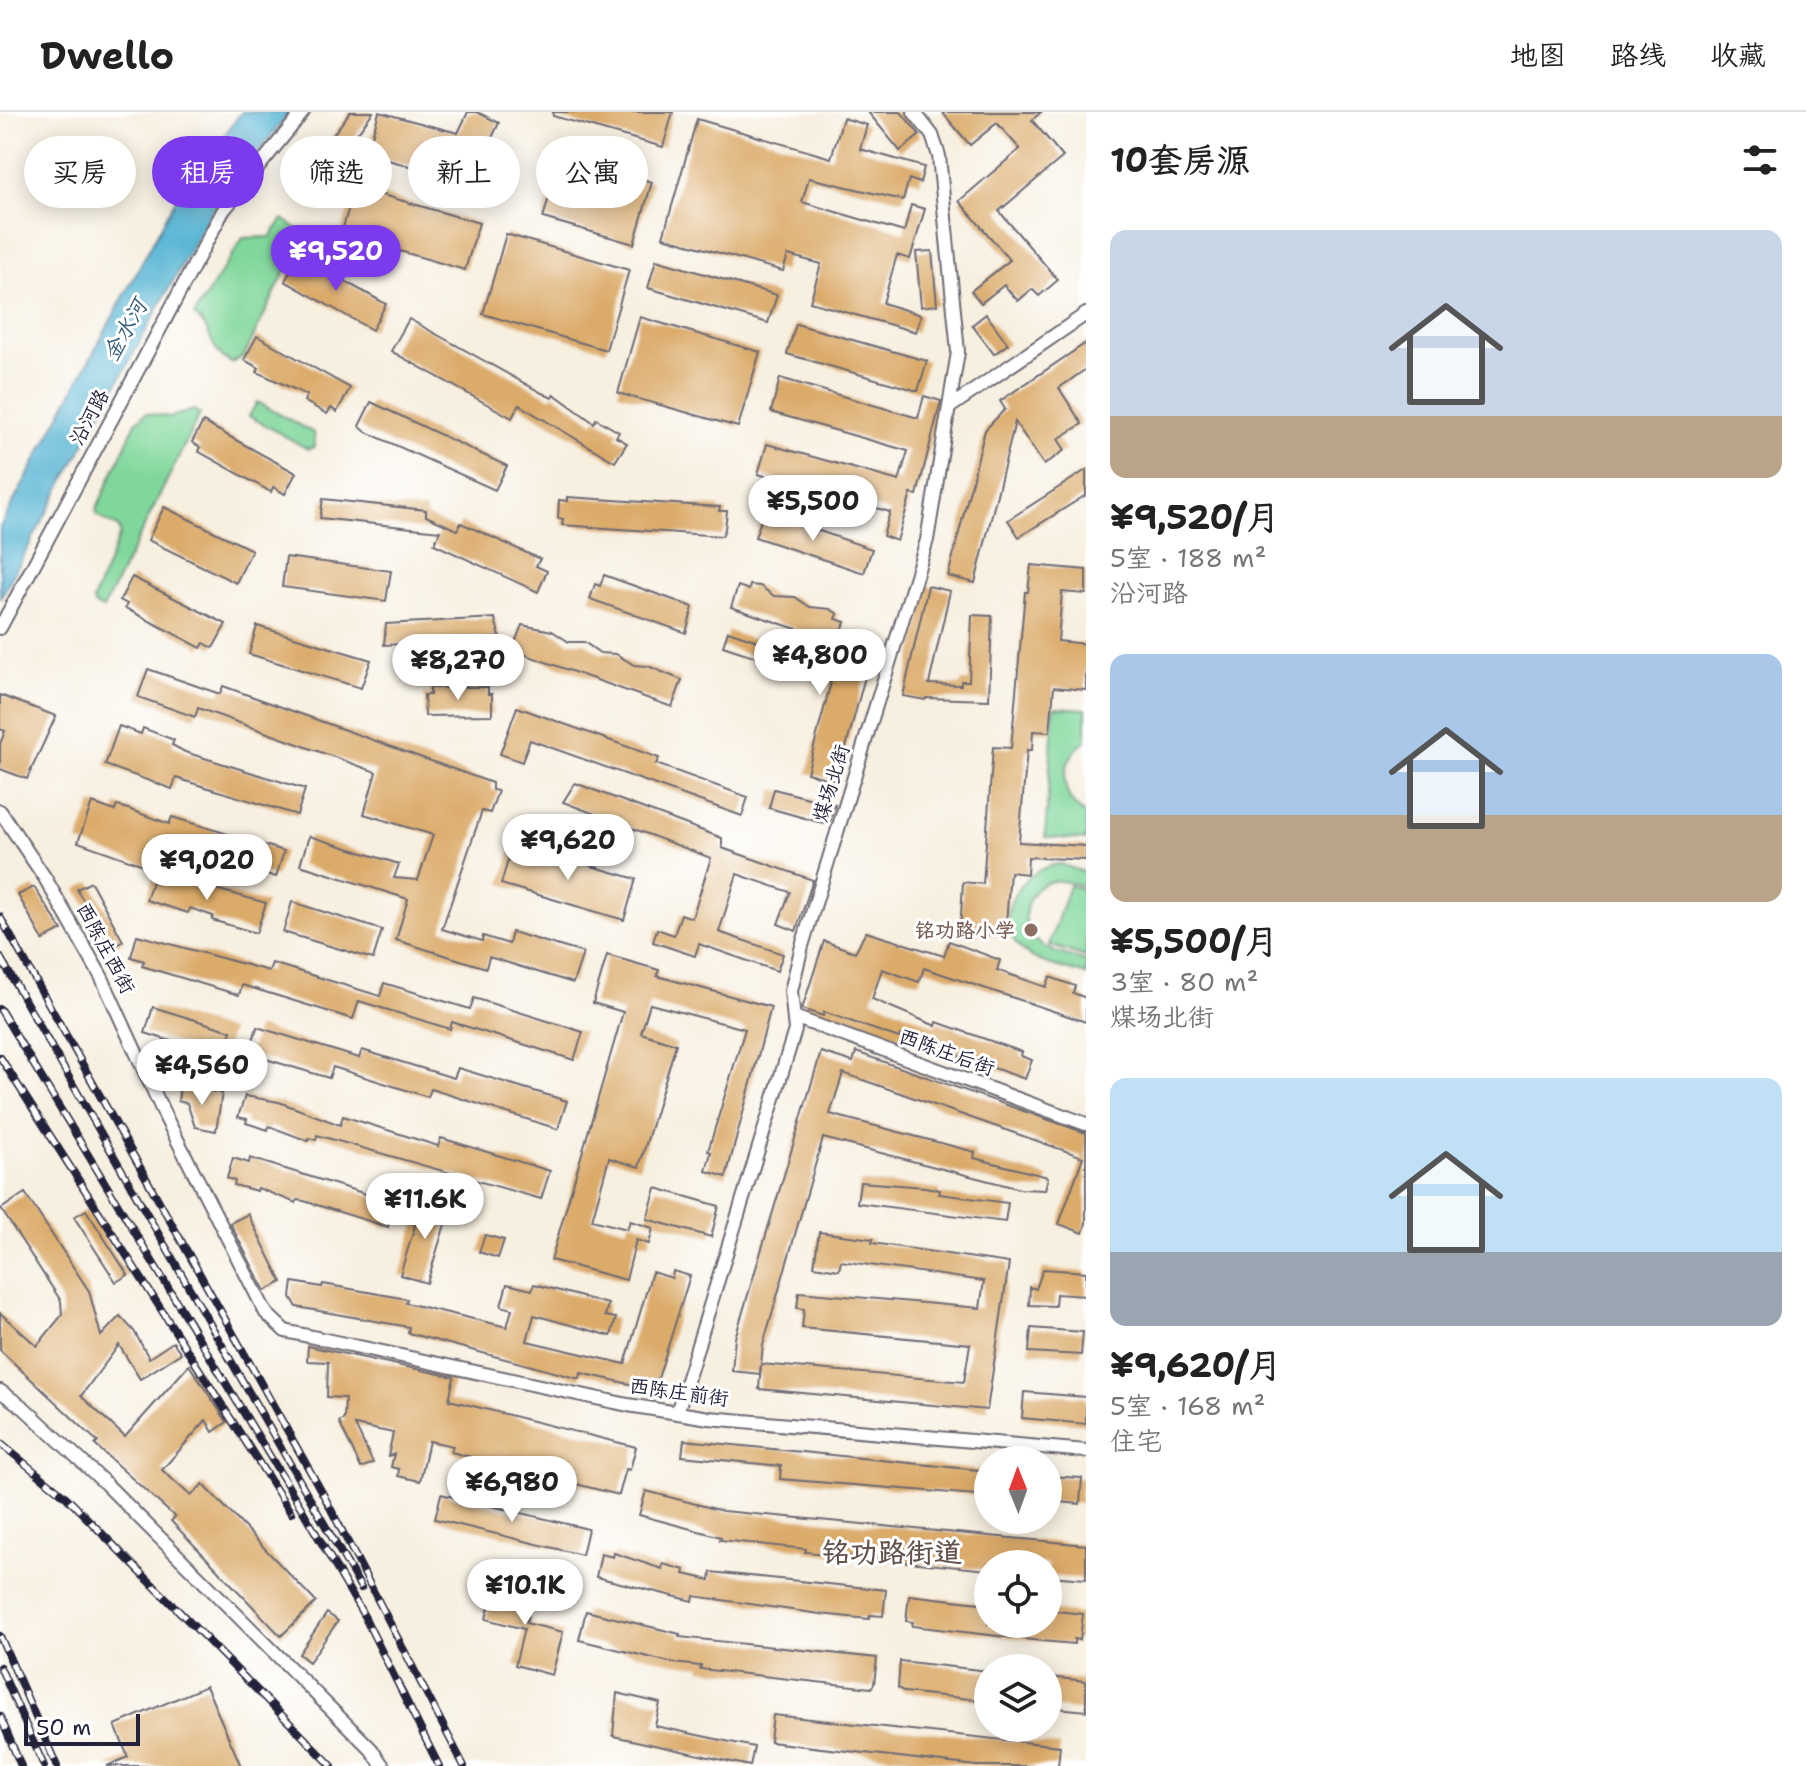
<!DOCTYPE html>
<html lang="zh">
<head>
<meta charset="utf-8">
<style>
	body { margin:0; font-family:"Shantell Sans","LXGW WenKai TC",sans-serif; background:#f2f2f2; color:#222; height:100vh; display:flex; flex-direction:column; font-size:30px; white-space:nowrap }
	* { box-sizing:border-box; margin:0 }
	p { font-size:26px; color:#767676 }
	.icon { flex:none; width:44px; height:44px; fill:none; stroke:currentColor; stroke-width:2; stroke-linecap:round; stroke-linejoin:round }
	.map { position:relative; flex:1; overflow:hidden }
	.sheet { display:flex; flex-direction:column; background:#fff; width:720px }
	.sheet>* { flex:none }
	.banner { position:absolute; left:24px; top:24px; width:760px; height:72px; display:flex; gap:16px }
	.needle { width:52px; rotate:359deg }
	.buttons { position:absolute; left:974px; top:1334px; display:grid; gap:16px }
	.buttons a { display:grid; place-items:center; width:88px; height:88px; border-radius:50%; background:#fff; box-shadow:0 4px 20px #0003; font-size:40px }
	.scale { position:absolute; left:24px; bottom:20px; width:116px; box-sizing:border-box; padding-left:8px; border:4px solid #22223b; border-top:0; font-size:22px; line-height:28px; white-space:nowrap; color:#22223b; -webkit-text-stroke:6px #fff; paint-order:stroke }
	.price { position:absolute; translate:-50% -68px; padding:0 18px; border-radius:28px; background:#fff; color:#222; font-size:26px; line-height:52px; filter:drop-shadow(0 2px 4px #0008) }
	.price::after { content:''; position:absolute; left:50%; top:48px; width:24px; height:18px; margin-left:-12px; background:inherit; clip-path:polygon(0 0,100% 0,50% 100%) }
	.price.on { background:#7c3aed; color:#fff }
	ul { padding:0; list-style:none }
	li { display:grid; align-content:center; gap:16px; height:424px; padding:0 24px }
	li span { display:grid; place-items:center; height:248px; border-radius:16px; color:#555 }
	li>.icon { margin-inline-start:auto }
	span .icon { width:144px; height:144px; fill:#fffc; stroke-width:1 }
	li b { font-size:34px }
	h2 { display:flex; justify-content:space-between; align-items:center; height:96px; padding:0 24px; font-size:34px }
	.pill { padding:0 28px; border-radius:36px; background:#fff; box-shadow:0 4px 20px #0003; font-size:28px; line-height:72px }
	.pill.on { background:#7c3aed; color:#fff }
	header { display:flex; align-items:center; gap:48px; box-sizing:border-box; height:112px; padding:0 40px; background:#fff; border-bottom:2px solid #e0e0e0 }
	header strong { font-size:38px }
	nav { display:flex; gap:44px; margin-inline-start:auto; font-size:28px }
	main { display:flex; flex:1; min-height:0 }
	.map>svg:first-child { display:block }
</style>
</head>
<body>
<header>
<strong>Dwello</strong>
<nav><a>地图</a><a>路线</a><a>收藏</a></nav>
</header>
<main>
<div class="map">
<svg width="1086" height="1654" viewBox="0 0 1086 1654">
	<rect width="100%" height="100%" fill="#fff"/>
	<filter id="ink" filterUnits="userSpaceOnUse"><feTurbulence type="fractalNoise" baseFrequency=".0125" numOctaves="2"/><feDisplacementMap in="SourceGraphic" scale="16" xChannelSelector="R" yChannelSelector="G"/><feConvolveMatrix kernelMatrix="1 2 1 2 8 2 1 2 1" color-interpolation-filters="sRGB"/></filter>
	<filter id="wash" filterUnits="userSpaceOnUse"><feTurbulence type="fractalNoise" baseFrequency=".006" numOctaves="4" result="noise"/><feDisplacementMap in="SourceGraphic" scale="32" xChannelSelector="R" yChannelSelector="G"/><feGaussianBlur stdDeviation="1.8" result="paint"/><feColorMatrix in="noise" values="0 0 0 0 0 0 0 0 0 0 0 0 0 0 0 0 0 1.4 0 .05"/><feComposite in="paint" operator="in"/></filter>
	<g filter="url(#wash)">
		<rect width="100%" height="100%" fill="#f7efdf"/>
		<!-- green -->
		<g fill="#80d79b" stroke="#517c6b" stroke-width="2">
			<path d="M283 107 304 121 244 244 232 251C208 240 214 217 194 203L243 126 270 125Z"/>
			<path d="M257 290 314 321 315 335 308 337 249 304Z"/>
			<path d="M194 298 200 302 103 497 94 493 93 488 120 422 119 416 98 404 96 398 136 310 146 301 170 305Z"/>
			<path d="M1054 595 1086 597V629C1059 648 1057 684 1086 703V728L1045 725Z"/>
			<path d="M1060 752 1086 761V775C1076 772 1066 768 1055 769 1024 772 1016 813 1039 831 1051 841 1071 844 1086 849V863C1068 857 1042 853 1027 842 986 812 1018 756 1060 752Z"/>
			<path d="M1069 773 1086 778V845L1049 833Z"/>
		</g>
		<!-- water -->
		<path fill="#55b4d3" stroke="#3c6b87" stroke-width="2" d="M242 0H290L210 101 0 487V415L179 81Z"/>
		<g id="blocks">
			<!-- building -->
			<g fill="#dbab6b">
				<path d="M350 0H373L313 80 299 69Z"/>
				<path d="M379 0 458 21 468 0H477L499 11 490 30 502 34 490 77 367 42Z"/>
				<path d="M553 0H673L663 35 553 4Z"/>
				<path d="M868 0H901L920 23 900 39Z"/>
				<path d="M942 0H1041L1032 8 1063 45 999 99 1058 168 1039 184 1032 177 1018 189 1004 173 981 191 971 179 1010 148 959 89 1020 37 997 11 970 33Z"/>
				<path d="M843 6 867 13 860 37 924 55 920 71 909 67 903 88 809 66 802 90 904 120 911 93 925 97 910 147 897 143 883 191 921 203 916 220 810 190 821 152 788 143 783 159 663 125 697 7 831 46Z"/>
				<path d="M561 43 652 70 634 132 543 106Z"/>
				<path d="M355 75 479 111 465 158 341 122Z"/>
				<path d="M506 122 629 158 606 238 483 202Z"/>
				<path d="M932 139 937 193 921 195 916 140Z"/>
				<path d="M299 144 386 192 372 218 285 169Z"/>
				<path d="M656 148 777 183 768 211 648 176Z"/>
				<path d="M986 202 1008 232 994 242 972 213Z"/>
				<path d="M640 205 760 240 738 315 618 281Z"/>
				<path d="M409 207 542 281 552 286 554 282 594 311 596 307 619 320 616 325 627 331 615 350 519 293 512 306 391 239Z"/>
				<path d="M796 212 927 249 918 279 787 242Z"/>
				<path d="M257 224 350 276 337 300 331 296 327 302 304 289 307 283 257 260 259 256 244 248Z"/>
				<path d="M1086 231V257L1059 276 1082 312 1058 327 1065 338 1044 353 1015 310 975 471 948 464 985 318 1005 297 1000 289Z"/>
				<path d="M780 266 918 306 924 284 941 289 917 383 911 382 897 429 883 424 890 400 758 362 767 332 899 369 908 339 771 300Z"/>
				<path d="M371 290 507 354 495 378 366 320 359 314Z"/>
				<path d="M203 310 296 361 285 382 273 375 271 380 198 339 200 335 192 330Z"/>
				<path d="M1086 358V383L1019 425 1008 408Z"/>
				<path d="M567 385 720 395 719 399H727L725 417 722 424 562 413 563 407 558 406 559 388 567 389Z"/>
				<path d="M323 387 426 398V404L457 418 461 411 540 447 536 454 547 459 538 480 434 432 440 419 320 406Z"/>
				<path d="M164 395 252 438 236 471 148 428Z"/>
				<path d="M764 400 872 437 864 461 755 425Z"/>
				<path d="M286 445 391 459 386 489 282 475Z"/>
				<path d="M1031 453 1086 458V482L1062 480 1058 529 1086 532V578L1054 575 1050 620 1033 619 1032 638H1027L1019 730 1086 734V748L1028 745 1027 762 1010 760 1005 824 960 820 963 770 983 772 993 635 1011 636 1025 480H1028Z"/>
				<path d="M604 463 693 495 686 521 590 487 595 472 600 474Z"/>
				<path d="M132 465 226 512 213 536 204 531 201 536 125 496 127 492 120 488Z"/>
				<path d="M750 473 760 474 774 484 795 485 810 495 830 497 838 502 836 507 845 510 838 531 731 495 738 474 749 478Z"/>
				<path d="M928 474 950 479 929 572 961 573V569H969L972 503 992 504 989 588 926 586 925 588 903 584Z"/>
				<path d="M495 506 500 526 384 533 386 512Z"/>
				<path d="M522 513 552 519 569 530H584L600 541 616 542 634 553 648 554 682 568 672 595 512 538Z"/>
				<path d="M257 514 371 548 361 576 249 542Z"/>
				<path d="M728 519 835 555 840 538 870 546 837 669 807 661 831 570 723 534Z"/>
				<path d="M148 557 220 582 223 574 492 671V678L498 679 490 701 482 699 442 817 482 829 483 824 509 832 512 820 583 841 573 871 489 845 486 856 396 828 408 787 300 753 309 724 399 752 394 766 418 768 433 723 364 702 376 660 198 596 195 605 138 585Z"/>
				<path d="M462 575H488V582H492V603L425 604 424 583H430V576Z"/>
				<path d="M0 583 56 604 27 667 0 657V632L5 619 0 617Z"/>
				<path d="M517 595 659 646 656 652 748 685 742 704 530 628 522 650 500 642Z"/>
				<path d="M119 614 141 622 143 616 174 628 172 633 185 640 305 677 297 703 176 666 172 677 105 653Z"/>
				<path d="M575 671 722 726V736L813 768 796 819 778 812 790 780 737 762 719 820 783 842 777 859 699 832 695 844 653 830 657 817 674 823 681 802 692 806 711 746 563 690Z"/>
				<path d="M774 677 835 693 829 713 769 696Z"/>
				<path d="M92 691 115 699 117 693 169 712 172 705 284 739 276 765 155 727 146 754 78 730Z"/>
				<path d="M513 731 636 767 624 808 501 772Z"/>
				<path d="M155 760 266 791 256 821 212 808 213 804 190 796 188 801 146 788Z"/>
				<path d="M91 770 123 829 109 837 77 777Z"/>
				<path d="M34 775 62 818 43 828 18 783Z"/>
				<path d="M292 790 382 818 373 847 283 820Z"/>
				<path d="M866 820 944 844 949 829 1000 848 997 858 1046 875 1050 865 1075 874 1073 881 1086 886V910L924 856 919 870 882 857 872 887 936 914 937 910 1022 940 1021 944 1032 948 1025 967 900 923 899 926 824 900 823 904 802 897 824 829 855 840Z"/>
				<path d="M137 823 269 859 272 851 380 884 384 871 470 897 474 886 583 920 574 948 452 910 450 917 359 889 353 907 242 873 239 883 142 854 144 849 131 845Z"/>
				<path d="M607 843 659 858 657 864 771 895 726 1065 706 1059 711 1040 708 1039 745 917 650 892 641 921 676 932 639 1055 609 1046 592 1108 627 1117 630 1109 653 1116 649 1132 636 1128 626 1168 551 1148 623 900 593 891Z"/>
				<path d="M153 895 231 919 222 945 145 921Z"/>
				<path d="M257 915 359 946 362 938 454 966 458 956 567 989 558 1017 431 977 428 985 333 955 329 966 249 942Z"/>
				<path d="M821 940 853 950 856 940 1086 1021V1111L1083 1121 1059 1112 1083 1045 843 961 830 1002 975 1040 974 1046 1048 1065 1045 1078 1020 1077 823 1026 763 1233 760 1262 732 1259 735 1226Z"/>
				<path d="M180 974 222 981 216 1019 195 1015 187 991 178 989Z"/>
				<path d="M245 984 279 990 340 1013 343 1004 438 1034 441 1026 550 1059 541 1087 317 1023 316 1028 309 1026 308 1029 269 1014 268 1018 246 1011 247 1007 238 1005Z"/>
				<path d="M233 1046 249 1051 250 1046 395 1091 388 1115 304 1089 297 1088 296 1091 258 1076 257 1079 234 1073 235 1069 227 1066Z"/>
				<path d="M860 1070 925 1075 940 1078 939 1082 1008 1091 1005 1110 857 1091Z"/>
				<path d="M656 1076 719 1094 711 1125 647 1107Z"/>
				<path d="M25 1081 89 1179 101 1224 120 1204 134 1219 149 1246 173 1230 181 1241 140 1267 119 1233 81 1284 125 1325 189 1253 227 1310 213 1320 206 1308 162 1358 191 1384 203 1372 316 1490 281 1524 171 1409 175 1405 95 1333 98 1330 0 1238V1201L37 1234 62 1203 61 1189 1 1097Z"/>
				<path d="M423 1087 450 1096 427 1171 400 1163Z"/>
				<path d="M86 1098 128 1163 116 1170 74 1105Z"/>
				<path d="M248 1102 282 1170 265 1179 230 1111Z"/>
				<path d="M819 1120 873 1127 872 1131 1009 1151 987 1298 759 1277 761 1252 964 1270 970 1232 802 1216 804 1197 797 1196 799 1180 980 1196 984 1169 841 1149 839 1158 814 1154Z"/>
				<path d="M485 1123 504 1128 498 1146 479 1140Z"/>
				<path d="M1043 1157 1086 1160V1184L1056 1182 1055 1194 1029 1193 1030 1175 1036 1177Z"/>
				<path d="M673 1159 690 1164 656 1273 636 1267 634 1273 581 1261 580 1267 408 1221 409 1215 297 1195 291 1185 293 1170 322 1175 323 1172 407 1187 406 1191 507 1215 512 1197 501 1194 507 1172 532 1178 534 1172 608 1192 605 1204 616 1206 611 1224 534 1203 527 1229 625 1252 652 1160 672 1166Z"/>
				<path d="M1031 1216 1083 1220 1081 1243 1029 1240Z"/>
				<path d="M308 1234 454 1265 449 1288 636 1335 630 1358 626 1357 619 1383 451 1340 453 1334 429 1329 420 1369 398 1364 399 1357 391 1355 394 1342 388 1344 393 1321 355 1313 373 1351 361 1356 339 1310 344 1307 345 1286 327 1285 328 1250 307 1249Z"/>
				<path d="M1024 1280 1086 1285V1312L1022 1306Z"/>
				<path d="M684 1328 988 1359V1384L780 1367 781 1354 682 1344Z"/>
				<path d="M1048 1364 1082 1366 1080 1392 1048 1389Z"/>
				<path d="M646 1379 723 1399 1086 1433V1467L1048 1464V1452H988V1458L805 1440 806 1437 720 1428 721 1425 639 1403Z"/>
				<path d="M441 1382 588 1417 582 1443 435 1407Z"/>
				<path d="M614 1441 662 1457 663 1452 685 1458 684 1462 710 1468 711 1460 886 1478 883 1504 870 1503 869 1507 820 1502 694 1484 693 1489 596 1465 601 1442 613 1445Z"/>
				<path d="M496 1467 535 1477 526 1511 563 1520 552 1563 515 1553 524 1517 486 1507Z"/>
				<path d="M909 1483 988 1492V1512H1048V1498L1083 1502 1080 1528 1074 1527V1532L1041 1529 912 1514 913 1510 906 1509Z"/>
				<path d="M586 1499 680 1522 679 1525 877 1546 874 1572 871 1576 700 1557 701 1554 673 1551 579 1528Z"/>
				<path d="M327 1501 338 1509 309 1550 299 1542Z"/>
				<path d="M900 1549 988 1559V1589L905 1580 898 1576Z"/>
				<path d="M1048 1565 1086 1569V1599L1048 1595Z"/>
				<path d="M206 1574 241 1654H107L128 1645 115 1613Z"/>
				<path d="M617 1581 660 1591 655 1614 754 1635 750 1654 613 1624Z"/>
				<path d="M773 1603 1060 1634 1058 1654H977L770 1630Z"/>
			</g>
		</g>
	</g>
	<g filter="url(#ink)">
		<use href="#blocks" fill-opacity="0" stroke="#6d6a74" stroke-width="2"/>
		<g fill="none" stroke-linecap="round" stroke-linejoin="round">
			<defs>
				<g id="street">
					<path d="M950 295 1086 202"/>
					<path d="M0 516 223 99 303 0"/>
					<path d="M0 699 45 766 102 866 166 1006 266 1201 285 1219 628 1293 709 1306 1086 1339"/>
					<path d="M794 905 1086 1012"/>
					<path d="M0 1279 24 1296 106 1372 371 1637 383 1654"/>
					<path d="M677 1301 795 918 791 879 802 834 927 428 958 240 939 44 932 23 914 0"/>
				</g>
			</defs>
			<!-- street casing -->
			<use href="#street" stroke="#6d6a74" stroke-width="16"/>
			<!-- street -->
			<use href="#street" stroke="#fff" stroke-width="12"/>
			<defs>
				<g id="rail">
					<path d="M0 805 324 1384 464 1654"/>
					<path d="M0 845 361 1476"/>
					<path d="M0 897 303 1399 364 1504 439 1654"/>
					<path d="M0 945 291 1401"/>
					<path d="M0 1331 66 1385 332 1654"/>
					<path d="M0 1524 57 1654"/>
					<path d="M0 1555 44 1654"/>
					<path d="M0 1604 21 1654"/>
				</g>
			</defs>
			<!-- rail casing -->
			<use href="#rail" stroke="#22223b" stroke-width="8"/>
			<!-- rail -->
			<use href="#rail" stroke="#fff" stroke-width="5" stroke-dasharray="15" stroke-linecap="butt"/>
		</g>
	</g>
	<!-- markers -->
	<circle fill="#8d6e63" stroke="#fff" stroke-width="3" cx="1031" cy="818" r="8"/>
	<g text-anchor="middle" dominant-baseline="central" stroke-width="6" stroke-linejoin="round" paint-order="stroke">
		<!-- street labels -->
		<g font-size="20" fill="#22223b" stroke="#fff">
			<text transform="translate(89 305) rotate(-62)">沿河路</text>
			<text transform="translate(831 671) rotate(-73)">煤场北街</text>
			<text transform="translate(106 836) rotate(62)">西陈庄西街</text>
			<text transform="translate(947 940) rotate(20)">西陈庄后街</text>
			<text transform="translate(679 1280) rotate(8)">西陈庄前街</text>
		</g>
		<!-- education labels -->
		<g font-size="20" font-weight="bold" fill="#785e54" stroke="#fff" text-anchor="end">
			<text x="1015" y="818">铭功路小学</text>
		</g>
		<!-- water labels -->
		<g font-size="22" font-style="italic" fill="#365c78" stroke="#fff">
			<text transform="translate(125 218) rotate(-61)">金水河</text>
		</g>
		<!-- district labels -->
		<g font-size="28" font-weight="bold" fill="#63524c" stroke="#fff">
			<text x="892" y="1440">铭功路街道</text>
		</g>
	</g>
</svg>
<div class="buttons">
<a><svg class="needle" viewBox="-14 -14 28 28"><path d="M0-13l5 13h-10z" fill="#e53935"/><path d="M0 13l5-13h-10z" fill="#767676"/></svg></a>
<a><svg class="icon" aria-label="locate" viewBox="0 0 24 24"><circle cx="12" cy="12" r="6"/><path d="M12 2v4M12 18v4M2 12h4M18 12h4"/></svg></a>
<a><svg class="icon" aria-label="layers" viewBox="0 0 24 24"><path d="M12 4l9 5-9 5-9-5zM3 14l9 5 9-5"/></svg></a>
</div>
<div class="scale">50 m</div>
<b class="price on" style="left:336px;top:181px">¥9,520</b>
<b class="price" style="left:813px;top:431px">¥5,500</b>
<b class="price" style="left:820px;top:585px">¥4,800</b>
<b class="price" style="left:458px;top:590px">¥8,270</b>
<b class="price" style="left:568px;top:770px">¥9,620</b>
<b class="price" style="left:207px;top:790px">¥9,020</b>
<b class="price" style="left:202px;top:995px">¥4,560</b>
<b class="price" style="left:425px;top:1129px">¥11.6K</b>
<b class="price" style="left:512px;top:1412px">¥6,980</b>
<b class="price" style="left:525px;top:1515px">¥10.1K</b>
<div class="banner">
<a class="pill">买房</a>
<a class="pill on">租房</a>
<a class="pill">筛选</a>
<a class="pill">新上</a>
<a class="pill">公寓</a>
</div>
</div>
<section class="sheet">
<h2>10套房源<svg class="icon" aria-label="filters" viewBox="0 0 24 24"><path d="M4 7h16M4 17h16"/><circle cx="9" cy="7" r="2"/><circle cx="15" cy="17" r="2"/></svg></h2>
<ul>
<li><span style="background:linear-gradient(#c9d6e8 75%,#b9a48a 0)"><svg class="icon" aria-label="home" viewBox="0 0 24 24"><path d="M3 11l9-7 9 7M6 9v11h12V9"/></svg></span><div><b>¥9,520/月</b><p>5室 · 188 m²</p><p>沿河路</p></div></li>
<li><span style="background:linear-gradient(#a9c7e8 65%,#b9a48a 0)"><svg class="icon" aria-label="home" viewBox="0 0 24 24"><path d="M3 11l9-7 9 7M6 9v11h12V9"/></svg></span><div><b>¥5,500/月</b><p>3室 · 80 m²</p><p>煤场北街</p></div></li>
<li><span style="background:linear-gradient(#bfe0f5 70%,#9aa5b1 0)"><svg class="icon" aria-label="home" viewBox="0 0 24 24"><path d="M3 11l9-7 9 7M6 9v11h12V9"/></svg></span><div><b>¥9,620/月</b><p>5室 · 168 m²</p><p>住宅</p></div></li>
</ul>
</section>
</main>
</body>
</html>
